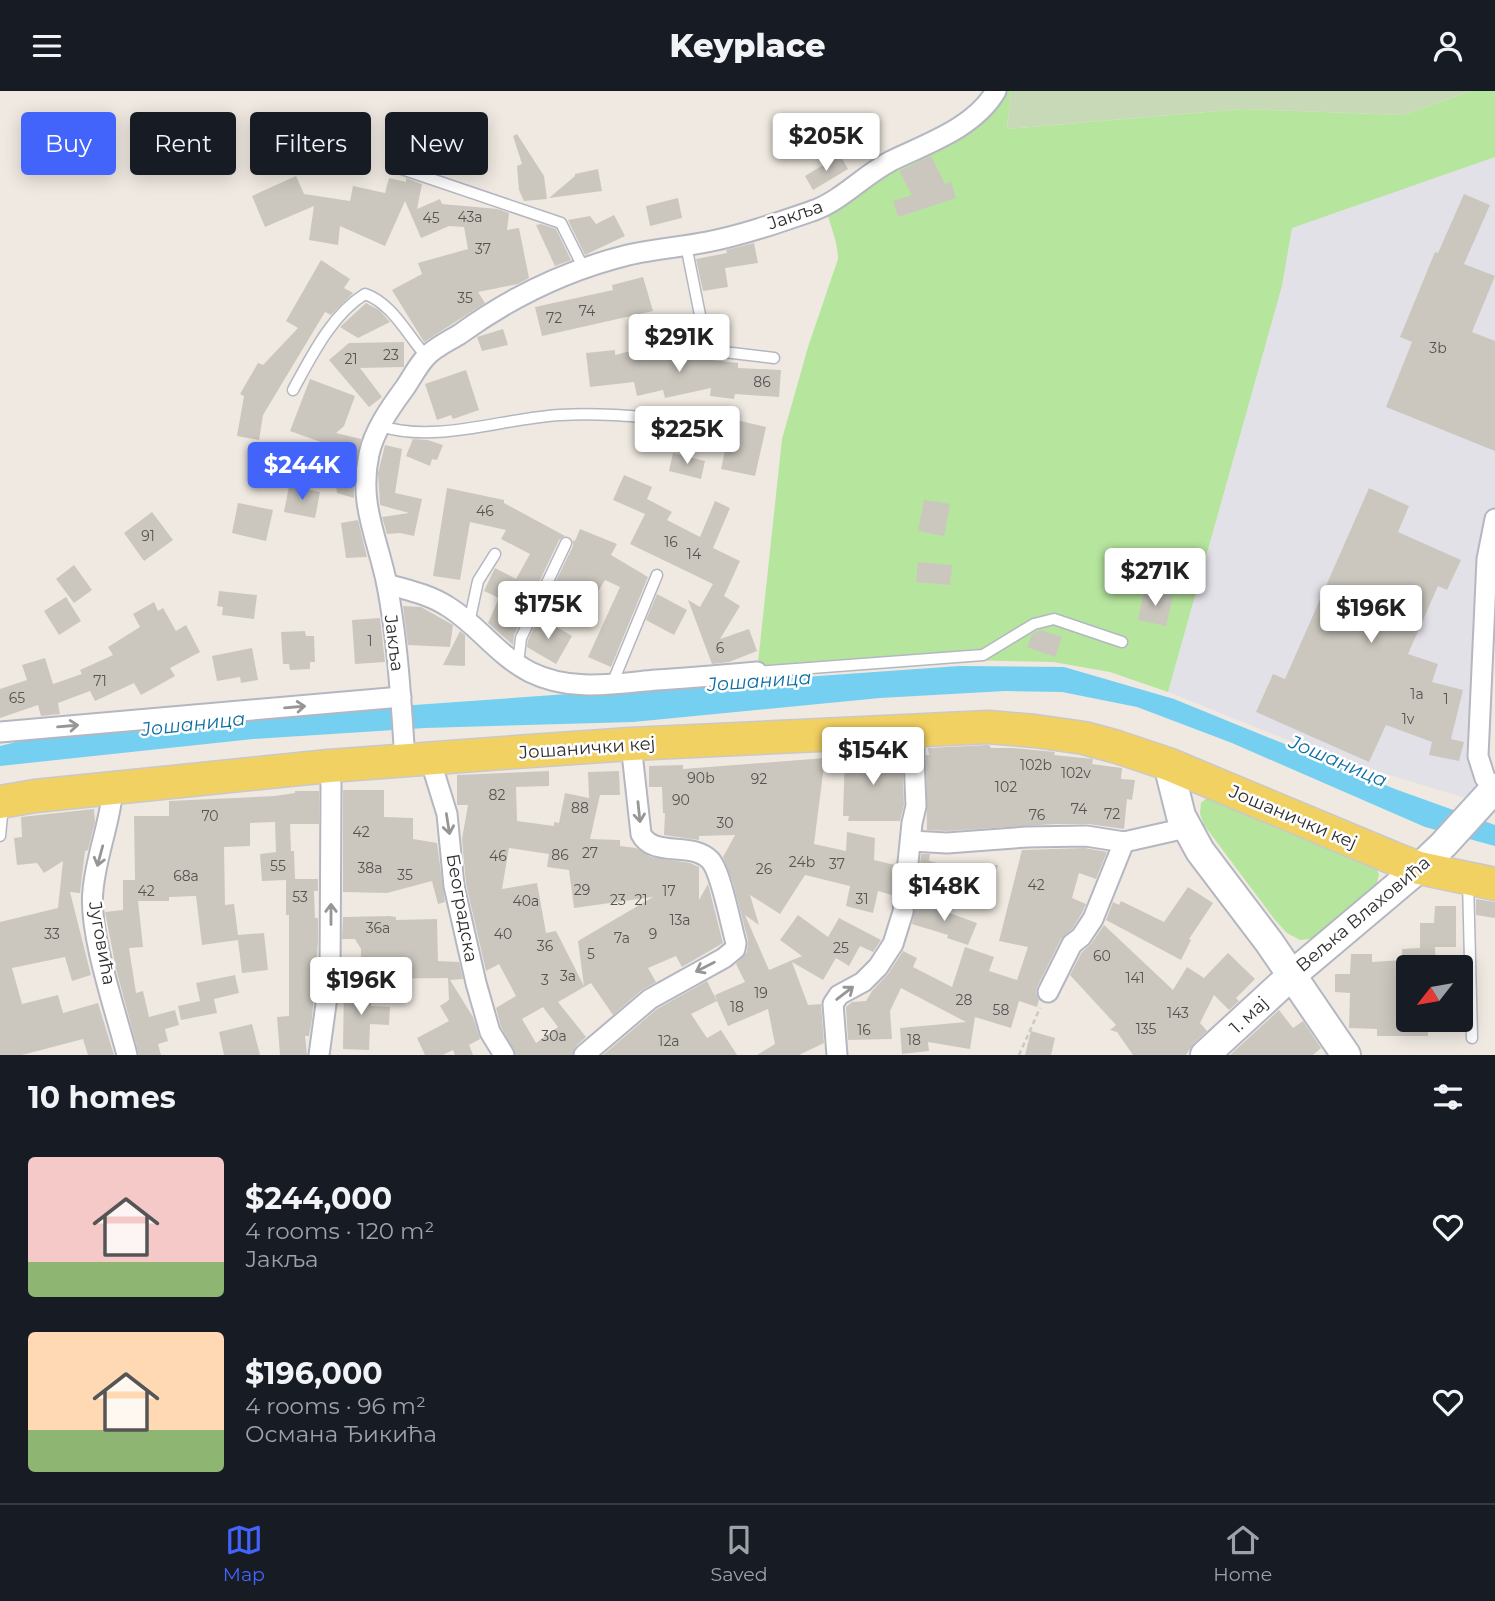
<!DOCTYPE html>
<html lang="en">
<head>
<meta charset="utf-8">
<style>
	body { margin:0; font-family:Montserrat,sans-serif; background:#242831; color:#f1f3f6; height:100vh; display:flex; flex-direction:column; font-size:26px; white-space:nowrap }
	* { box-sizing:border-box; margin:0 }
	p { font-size:23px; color:#9ea1a6 }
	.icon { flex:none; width:38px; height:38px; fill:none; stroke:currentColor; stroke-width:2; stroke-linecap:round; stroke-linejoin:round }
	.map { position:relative; height:964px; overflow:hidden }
	.drawer { display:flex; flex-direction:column; background:#171b24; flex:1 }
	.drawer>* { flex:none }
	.top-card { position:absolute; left:21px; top:21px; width:700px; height:63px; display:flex; gap:14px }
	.needle { width:46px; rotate:239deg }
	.fabs { position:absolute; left:1396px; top:864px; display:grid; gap:14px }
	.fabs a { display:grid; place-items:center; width:77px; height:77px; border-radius:7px; background:#171b24; box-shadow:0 4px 18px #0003; font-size:35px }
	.price { position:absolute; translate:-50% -60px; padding:0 16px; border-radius:7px; background:#fff; color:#222; font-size:23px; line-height:46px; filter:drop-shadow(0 2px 4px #0008) }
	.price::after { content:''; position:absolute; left:50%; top:42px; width:21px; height:16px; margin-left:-10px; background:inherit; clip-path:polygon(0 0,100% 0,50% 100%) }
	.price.on { background:#4264fb; color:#fff }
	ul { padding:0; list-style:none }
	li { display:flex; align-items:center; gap:21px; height:175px; padding:0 28px }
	li span { display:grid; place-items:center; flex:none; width:196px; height:140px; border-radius:7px; color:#555 }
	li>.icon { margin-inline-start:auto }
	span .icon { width:84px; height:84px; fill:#fffc; stroke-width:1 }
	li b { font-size:30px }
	h2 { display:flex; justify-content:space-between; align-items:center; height:84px; padding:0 28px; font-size:30px }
	.chip { padding:0 24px; border-radius:7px; background:#171b24; box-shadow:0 4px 18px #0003; font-size:24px; line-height:63px }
	.chip.on { background:#4264fb; color:#fff }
	header { display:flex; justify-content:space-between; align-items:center; height:91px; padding:0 28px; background:#171b24; font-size:32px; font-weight:800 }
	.dock { display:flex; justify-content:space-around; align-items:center; height:98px; border-top:2px solid #363941; background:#171b24; font-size:19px; color:#9ea1a6 }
	.dock a { display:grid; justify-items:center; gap:4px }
	.dock .on { color:#4264fb }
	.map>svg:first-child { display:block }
</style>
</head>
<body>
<header><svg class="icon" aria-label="menu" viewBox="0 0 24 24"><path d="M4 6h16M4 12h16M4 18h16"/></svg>Keyplace<svg class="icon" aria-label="person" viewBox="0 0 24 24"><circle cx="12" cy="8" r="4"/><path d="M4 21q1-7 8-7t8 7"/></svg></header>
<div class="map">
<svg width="1495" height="964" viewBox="0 0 1495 964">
	<rect width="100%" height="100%" fill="#efe9e1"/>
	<!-- industrial -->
	<path fill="#e3e1e8" d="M1495 66V428L1482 712 1330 666 1168 601 1282 195 1292 136Z"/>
	<!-- green -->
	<g fill="#b6e59e">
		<path d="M996 0H1011L1007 38 1242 18 1403 24 1471 0H1495V66L1292 137 1282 195 1168 601 1110 581 1053 571 966 569 757 581 782 348 808 256 838 168C838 150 829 132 825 114L924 55Z"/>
		<path d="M1215 705 1376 776 1379 784 1376 795 1317 847 1300 849 1287 842 1275 829 1204 734 1200 723 1201 712 1207 707Z"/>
	</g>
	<!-- cemetery -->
	<path fill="#c8d9b8" d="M1011 0H1471L1403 24 1242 18 1007 38Z"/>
	<!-- water -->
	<path fill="#75cff0" d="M959 575 1064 576 1174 608 1395 698 1495 734V755L1425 736 1232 652 1137 616 1062 601 1005 600 880 607 633 631 425 637 253 648 0 675V655L36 646 414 614Z"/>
	<!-- building -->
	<g fill="#cbc7bf" fill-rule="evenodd">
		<path d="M517 43 544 85 547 108 524 110 519 99 517 75 522 73 513 45Z"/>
		<path d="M406 52 428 53 427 65 470 54 475 73 437 82 406 72Z"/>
		<path d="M840 64 848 78 813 99 805 85Z"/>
		<path d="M931 65 945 93 951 91 956 107 898 126 893 110 912 104 899 80Z"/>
		<path d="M598 78 602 100 549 107 575 85V83Z"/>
		<path d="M296 85 304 103 350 110 353 95 385 102 389 87 406 91V87L422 93 417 118 440 108 442 113 498 118 509 122 507 139 519 137 529 187 518 193 478 201 485 212 424 251 392 199 422 183 418 172 468 158 464 136 449 135 421 147 405 110 385 155 340 135 338 154 309 149 314 115 265 136 252 105Z"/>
		<path d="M1464 103 1490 114 1464 173 1495 185 1472 241 1495 250V360L1386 316 1412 251 1400 246 1435 161 1438 162Z"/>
		<path d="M678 107 682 127 650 135 646 115Z"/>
		<path d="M614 124 625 145 585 164 568 129 590 125 596 133Z"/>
		<path d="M541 133 556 138 571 169 555 175 536 134Z"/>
		<path d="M754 152 758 172 725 177 728 196 703 200 696 168 727 162 726 159Z"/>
		<path d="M321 169 350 188 344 197 353 202 331 224 325 221 263 324 259 349 237 345 244 305 240 303 258 272 263 274 298 237 286 230Z"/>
		<path d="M643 186 653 220 542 245 535 216 613 199 612 194Z"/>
		<path d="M366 212 379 219 390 231 358 247 340 236Z"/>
		<path d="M503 238 508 254 482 260 477 246Z"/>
		<path d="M404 251V276L360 277 382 306 369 316 329 269 349 252Z"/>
		<path d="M690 253 693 267 738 272V277L781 279 779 306 735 303 734 308 710 305 711 297 665 307 663 299 637 305 634 291 590 296 586 262 615 259V264L646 256 648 262Z"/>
		<path d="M466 279 479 319 453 328 451 324 437 329 425 293Z"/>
		<path d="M310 288 355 305 344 335 336 342 361 348 354 379V407L337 402 330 351 329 354 290 340Z"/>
		<path d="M732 328 766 336 755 385 721 378Z"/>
		<path d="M413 348 428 349 443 354 437 369 432 368 430 375 406 365Z"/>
		<path d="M385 354 402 358 395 402 422 408 414 445 400 442 387 443 382 426 409 422 380 414 378 382Z"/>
		<path d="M673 362 705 370 701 388 669 380Z"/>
		<path d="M624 384 652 396 647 408 672 421 667 429 700 446 715 410 730 417 713 457 740 470 724 505 740 515 720 548 749 538 757 560 729 571 712 573 688 509 700 516 713 493 630 453 645 423 613 409Z"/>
		<path d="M289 395 320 401 315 427 284 421Z"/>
		<path d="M447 397 504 409V412L565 445 559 449 514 544 513 554 488 532 499 507 484 500 495 477 516 488 530 463 501 448 506 439 470 431 460 489 433 485Z"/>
		<path d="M1369 397 1409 415 1398 441 1461 469 1447 499 1438 495 1408 563 1438 573 1432 591 1463 599 1451 648 1464 651 1459 670 1429 664 1432 651 1386 634 1369 671 1256 621 1273 583 1285 588Z"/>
		<path d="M924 409 950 413 944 445 918 440Z"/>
		<path d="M238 412 273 419 266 450 232 442Z"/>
		<path d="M152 421 173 449 144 470 124 442Z"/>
		<path d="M358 429 367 466 346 467 341 432Z"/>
		<path d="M580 438 617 453 611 464 648 486 611 576 588 566 620 496 605 489 586 520 551 500 573 455V449L575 450Z"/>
		<path d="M918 471 952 474 950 494 916 491Z"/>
		<path d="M74 474 92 499 74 512 56 488Z"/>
		<path d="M1144 499 1173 505 1166 535 1138 529Z"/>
		<path d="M219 500 257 504 254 528 222 524 223 516 217 515Z"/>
		<path d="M657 503 687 519 674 544 646 529Z"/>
		<path d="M66 506 81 530 59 544 44 520Z"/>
		<path d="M154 511 158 520 163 517 176 540 186 534 200 561 170 577 175 585 141 604 134 592 95 610 90 600 58 612 60 623 41 625 38 614 0 627V598L27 589 22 574 45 567 53 593 82 583 80 579 113 564 108 556 140 536 133 523Z"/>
		<path d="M403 515 421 516 453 534 450 556 408 554Z"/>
		<path d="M539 526 572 545 556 573 527 556 528 549Z"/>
		<path d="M380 527 385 571 355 573 352 529Z"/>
		<path d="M1041 539 1062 546 1055 566 1027 556 1032 543Z"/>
		<path d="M305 540 306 545H314L315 571H310V578L290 579 289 573H283L281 541Z"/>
		<path d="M460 540 465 544V575L443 574Z"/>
		<path d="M252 557 258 589 241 592 240 586 217 590 212 565Z"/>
		<path d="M988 654 990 655 991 657H1012L1055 661 1054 664 1093 668 1092 673 1122 677 1121 688 1135 689 1132 709 1127 708 1124 738 1088 733H1055L947 740 927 739 926 664H929L928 657Z"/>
		<path d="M845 662 902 663 904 714 900 730H848L849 725H843Z"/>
		<path d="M825 667 814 753 846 760 847 741 875 747 874 769 895 774 892 804 878 800 873 822 846 815 850 795 805 784 780 823 750 804 759 834 745 824 769 879 802 865 780 849 798 824 828 846 839 827 881 849 873 861 860 855 849 875 836 867 823 889 792 871 808 914 821 913 824 952 799 964H757L775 953 768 918 728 935 717 910 691 923 707 947 721 939 737 964H603L657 918 707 890 717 910 715 904 745 891 736 873 747 861 748 849 733 792 723 766 735 744 699 745V749L664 744 665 722H663L662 696H649V675L683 674V678Z"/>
		<path d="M549 680V695L516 696 517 730 554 735V731L559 732 565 702 589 707 588 681 619 680 620 704H600L590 748 620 749V755L636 757 651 766 690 772 699 776V809L708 793 723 852 682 876 676 865 648 877 656 891 642 899 613 924 591 892 558 911 586 946 576 955 572 964H516L501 936 496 917 516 905 499 873 486 880 466 793 462 748 468 714H457V684ZM509 757 549 763 547 776 569 779 574 817 653 806 578 850 584 895 556 840 546 842 537 792 502 798ZM543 916 558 936 536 952 522 928Z"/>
		<path d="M343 699H384V726L413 727V748L437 752 445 811 438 813 432 790 387 802 343 801Z"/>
		<path d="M295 700H319V733H290L291 760H294L295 788H318V800H314L315 827H318V851L312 928 309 945H305L307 964H280L277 926 289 925V824H286V789L262 790 260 763 276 761 275 731 250 732V755L224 756 225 814 234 813 238 844 264 842 268 879 242 882 238 849 202 854 196 805 169 806V810H138L143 856 129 857 136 902 143 900 149 926 175 919 179 934 165 938 168 950 158 953 161 964H139L116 878 105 821 123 819V789H135L134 725H169V710L275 705 295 702Z"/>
		<path d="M94 718 95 731 88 759 85 760 80 802 70 801 91 884 72 890 65 866 12 877 22 913 58 904 63 922 98 912 114 964H88L83 948 22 964H0V831L58 817 63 770 44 782 37 772 17 774 14 747 22 746 21 726Z"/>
		<path d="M1085 757 1107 761 1096 788 1079 782 1072 807 1086 813 1082 822 1072 838 1061 848 1037 896 1036 902 1039 909 1037 916 1019 910 1011 937 975 926 970 958 928 951 929 960 902 963 900 937 966 931 901 897 890 920 892 948 848 949 846 916 852 911 866 910 872 900 888 883 903 860 917 867 913 876 952 896 965 856 994 866 989 880 1017 889 1028 856 999 850 1022 759Z"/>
		<path d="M921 763H930L929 770 971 780V775L998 774 987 806 917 807Z"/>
		<path d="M1188 796 1213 812 1189 848 1191 849 1181 869 1106 829 1113 811 1119 814 1121 810 1164 831Z"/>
		<path d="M1476 808 1495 811V827L1476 824Z"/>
		<path d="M916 810 977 832 968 854 947 847 948 844 912 833Z"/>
		<path d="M1435 815H1456V856H1435L1436 877H1409V929H1428V945H1377V938L1349 937 1350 902 1335 901V883H1350L1351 863H1372V871L1402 869V858L1420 857V832H1434Z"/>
		<path d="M389 825 396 826V829L437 828 438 870 459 871 463 888 450 889 473 926 480 948 469 954 473 964H455L453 959 443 964H425L417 947 449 930 440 915 449 909 448 887 361 888V858L355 848H342L343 826Z"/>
		<path d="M1104 834 1173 899 1187 876 1204 887 1228 862 1255 888 1236 907 1239 910 1229 919 1214 904 1200 932 1207 940 1194 952 1186 964H1133L1117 941 1110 939 1116 934 1070 884 1082 861 1091 853Z"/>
		<path d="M235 884 239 902 214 908 217 922 181 929 178 915 200 910 196 892Z"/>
		<path d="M344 895 371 896V915L390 916 389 934 370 933 369 959 343 958Z"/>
		<path d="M1279 919 1293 937 1303 930 1321 957 1313 964H1230Z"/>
		<path d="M252 933 260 964H224L219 941Z"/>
		<path d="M1031 940 1055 947 1051 964H1025Z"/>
	</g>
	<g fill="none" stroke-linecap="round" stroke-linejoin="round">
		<defs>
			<g id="lane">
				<path d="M393 75 561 132 584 178"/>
				<path d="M686 154 707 259 774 267"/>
				<path d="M293 299C311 266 332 223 365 203 392 212 408 245 426 265"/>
				<path d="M381 335C436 353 503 327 560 324 605 321 649 327 694 331"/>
				<path d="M469 532 478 490 495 463"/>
				<path d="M518 573 521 547 566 452"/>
				<path d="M757 581 983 564 1034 533 1054 528 1122 551"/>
				<path d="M612 593 657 484"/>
				<path d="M0 745 3 714"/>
				<path d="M1468 790 1472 947"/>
			</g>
			<g id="street">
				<path d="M387 493C407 499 428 503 447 515 477 533 497 564 530 581 570 601 613 593 656 589 689 587 723 584 757 581"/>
				<path d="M0 641 401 606"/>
				<path d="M430 668 447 723 454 795 476 892 490 941 504 964"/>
				<path d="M405 669C401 611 398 551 387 494 378 448 358 413 369 363 374 340 390 317 404 298 411 288 417 276 425 267 433 257 449 250 460 243 511 206 567 179 628 164 654 158 681 156 707 151 743 144 780 131 815 119 843 108 864 84 891 70 928 52 974 37 996 0"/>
				<path d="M113 698C110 732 96 765 93 799 88 841 116 921 127 964"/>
				<path d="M1494 698 1485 687 1478 665 1487 468 1495 428"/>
				<path d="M911 750 947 752 1027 746 1086 745 1124 751 1186 737"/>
				<path d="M1048 901 1072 853 1081 846 1093 828 1124 751"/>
				<path d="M319 964 330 884 331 694 329 675"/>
				<path d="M584 964 650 908 724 867 735 858 736 852C731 835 721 780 710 769 692 750 653 767 641 743L631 653"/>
				<path d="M837 964 833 913 839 904 863 891 878 876 893 853 903 821 912 732 916 715 913 640"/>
			</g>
			<g id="secondary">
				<path d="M1168 673 1181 725 1200 760 1269 851 1346 964"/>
				<path d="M1205 964 1292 884 1419 777 1444 753 1495 697"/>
			</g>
			<path id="primary" d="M0 711 35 705 329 675 516 661 631 653 988 636 1035 640 1084 647 1117 656 1168 673 1393 767 1419 777 1495 793"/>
		</defs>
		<!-- lane casing -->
		<use href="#lane" stroke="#b4b7c1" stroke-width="13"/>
		<!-- street casing -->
		<use href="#street" stroke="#b4b7c1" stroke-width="23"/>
		<!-- secondary casing -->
		<use href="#secondary" stroke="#b4b7c1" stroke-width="32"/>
		<!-- primary casing -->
		<use href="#primary" stroke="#c9c9c9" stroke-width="35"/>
		<!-- path -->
		<path stroke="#c9c9c9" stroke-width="2.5" stroke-dasharray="5 3.5" stroke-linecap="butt" d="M1019 964 1040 917"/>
		<!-- lane -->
		<use href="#lane" stroke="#fff" stroke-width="10"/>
		<!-- street -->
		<use href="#street" stroke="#fff" stroke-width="19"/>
		<!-- secondary -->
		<use href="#secondary" stroke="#fff" stroke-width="28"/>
		<!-- primary -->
		<use href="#primary" stroke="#f2d163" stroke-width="32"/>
	</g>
	<!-- one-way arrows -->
	<defs><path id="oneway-shaft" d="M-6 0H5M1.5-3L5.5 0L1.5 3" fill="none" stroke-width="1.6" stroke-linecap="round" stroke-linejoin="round" transform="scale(1.75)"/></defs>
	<g stroke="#969696">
		<use href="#oneway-shaft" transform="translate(295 616) rotate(-5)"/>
		<use href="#oneway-shaft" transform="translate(68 635) rotate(-5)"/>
		<use href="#oneway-shaft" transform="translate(639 721) rotate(84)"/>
		<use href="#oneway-shaft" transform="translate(448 733) rotate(81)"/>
		<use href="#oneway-shaft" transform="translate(100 765) rotate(105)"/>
		<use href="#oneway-shaft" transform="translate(331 823) rotate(-90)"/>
		<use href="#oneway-shaft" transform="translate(705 876) rotate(153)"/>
		<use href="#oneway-shaft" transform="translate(845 902) rotate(-38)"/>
	</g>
	<g text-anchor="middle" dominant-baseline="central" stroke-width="5" stroke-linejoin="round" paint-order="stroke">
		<!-- number labels -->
		<g font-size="14" fill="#555452">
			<text x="470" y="126">43a</text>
			<text x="431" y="127">45</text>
			<text x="483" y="158">37</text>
			<text x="465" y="207">35</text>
			<text x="587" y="220">74</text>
			<text x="554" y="227">72</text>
			<text x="1438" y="257">3b</text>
			<text x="391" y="264">23</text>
			<text x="351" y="268">21</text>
			<text x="762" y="291">86</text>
			<text x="485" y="420">46</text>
			<text x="148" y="445">91</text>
			<text x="671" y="451">16</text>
			<text x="694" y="463">14</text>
			<text x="370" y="550">1</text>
			<text x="720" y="557">6</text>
			<text x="100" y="590">71</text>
			<text x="1417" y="603">1a</text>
			<text x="17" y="607">65</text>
			<text x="1446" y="608">1</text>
			<text x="1408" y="628">1v</text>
			<text x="1036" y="674">102b</text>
			<text x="1076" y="682">102v</text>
			<text x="701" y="687">90b</text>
			<text x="759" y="688">92</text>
			<text x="1006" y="696">102</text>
			<text x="497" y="704">82</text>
			<text x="681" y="709">90</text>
			<text x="580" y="717">88</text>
			<text x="1079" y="718">74</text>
			<text x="1112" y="723">72</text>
			<text x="1037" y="724">76</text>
			<text x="210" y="725">70</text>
			<text x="725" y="732">30</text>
			<text x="361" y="741">42</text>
			<text x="590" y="762">27</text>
			<text x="560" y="764">86</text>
			<text x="498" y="765">46</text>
			<text x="802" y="771">24b</text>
			<text x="837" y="773">37</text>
			<text x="278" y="775">55</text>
			<text x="370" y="777">38a</text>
			<text x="764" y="778">26</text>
			<text x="405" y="784">35</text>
			<text x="186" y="785">68a</text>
			<text x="1036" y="794">42</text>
			<text x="582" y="799">29</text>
			<text x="146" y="800">42</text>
			<text x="669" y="800">17</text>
			<text x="300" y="806">53</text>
			<text x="862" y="808">31</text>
			<text x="618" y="809">23</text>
			<text x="641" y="809">21</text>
			<text x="526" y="810">40a</text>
			<text x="680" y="829">13a</text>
			<text x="378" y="837">36a</text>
			<text x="52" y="843">33</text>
			<text x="503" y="843">40</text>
			<text x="653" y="843">9</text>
			<text x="622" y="847">7a</text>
			<text x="545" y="855">36</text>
			<text x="841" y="857">25</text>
			<text x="591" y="863">5</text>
			<text x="1102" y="865">60</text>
			<text x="568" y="885">3a</text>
			<text x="1135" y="887">141</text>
			<text x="545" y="889">3</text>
			<text x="761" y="902">19</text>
			<text x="964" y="909">28</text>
			<text x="737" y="916">18</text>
			<text x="1001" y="919">58</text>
			<text x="1178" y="922">143</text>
			<text x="1146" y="938">135</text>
			<text x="864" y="939">16</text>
			<text x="554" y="945">30a</text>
			<text x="914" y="949">18</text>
			<text x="669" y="950">12a</text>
		</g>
		<!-- street labels -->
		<g font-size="18" fill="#2e2e2e" stroke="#fff">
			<text transform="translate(795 124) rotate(-19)">Јакља</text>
			<text transform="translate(394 552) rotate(83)">Јакља</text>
			<text transform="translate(587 657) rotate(-4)">Јошанички кеј</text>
			<text transform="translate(1293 726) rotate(23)">Јошанички кеј</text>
			<text transform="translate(462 817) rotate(80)">Београдска</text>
			<text transform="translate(1363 823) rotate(-40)">Вељка Влаховића</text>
			<text transform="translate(102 852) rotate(80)">Југовића</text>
			<text transform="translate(1249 924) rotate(-43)">1. мај</text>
		</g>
		<!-- water labels -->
		<g font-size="19" font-style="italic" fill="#0d6fa3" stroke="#fff">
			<text transform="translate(759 590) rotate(-4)">Јошаница</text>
			<text transform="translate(193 633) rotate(-6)">Јошаница</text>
			<text transform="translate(1338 670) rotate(23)">Јошаница</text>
		</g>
	</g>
</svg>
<div class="fabs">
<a><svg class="needle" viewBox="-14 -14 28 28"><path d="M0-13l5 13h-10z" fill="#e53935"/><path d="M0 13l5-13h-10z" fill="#9ea1a6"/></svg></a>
</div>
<b class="price" style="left:826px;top:82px">$205K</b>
<b class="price" style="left:679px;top:283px">$291K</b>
<b class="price" style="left:687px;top:375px">$225K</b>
<b class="price on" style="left:302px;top:411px">$244K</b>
<b class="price" style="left:1155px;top:517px">$271K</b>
<b class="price" style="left:548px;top:550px">$175K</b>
<b class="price" style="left:1371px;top:554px">$196K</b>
<b class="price" style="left:873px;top:696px">$154K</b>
<b class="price" style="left:944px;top:832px">$148K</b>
<b class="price" style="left:361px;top:926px">$196K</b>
<div class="top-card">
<a class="chip on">Buy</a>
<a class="chip">Rent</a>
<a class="chip">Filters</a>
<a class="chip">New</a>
</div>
</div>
<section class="drawer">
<h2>10 homes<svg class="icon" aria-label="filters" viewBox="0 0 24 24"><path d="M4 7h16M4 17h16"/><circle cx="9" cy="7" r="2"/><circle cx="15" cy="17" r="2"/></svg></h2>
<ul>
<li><span style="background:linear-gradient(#f6c9c9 75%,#8fb573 0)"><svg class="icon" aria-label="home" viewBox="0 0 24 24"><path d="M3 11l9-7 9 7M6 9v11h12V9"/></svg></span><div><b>$244,000</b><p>4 rooms · 120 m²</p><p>Јакља</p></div><svg class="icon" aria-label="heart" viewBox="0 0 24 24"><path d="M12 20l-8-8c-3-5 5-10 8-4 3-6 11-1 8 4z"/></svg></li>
<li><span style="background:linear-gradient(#ffd9b3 70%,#8fb573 0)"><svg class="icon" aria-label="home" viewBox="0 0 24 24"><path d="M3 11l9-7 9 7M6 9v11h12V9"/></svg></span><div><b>$196,000</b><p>4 rooms · 96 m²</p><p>Османа Ђикића</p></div><svg class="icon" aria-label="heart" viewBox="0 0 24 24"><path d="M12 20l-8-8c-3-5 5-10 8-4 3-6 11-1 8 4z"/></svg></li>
</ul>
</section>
<nav class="dock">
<a class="on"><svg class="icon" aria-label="map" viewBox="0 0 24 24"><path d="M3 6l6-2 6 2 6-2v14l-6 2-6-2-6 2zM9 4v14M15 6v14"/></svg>Map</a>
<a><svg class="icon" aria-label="saved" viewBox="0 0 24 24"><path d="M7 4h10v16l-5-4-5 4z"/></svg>Saved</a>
<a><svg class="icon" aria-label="home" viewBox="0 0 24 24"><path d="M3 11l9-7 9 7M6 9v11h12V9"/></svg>Home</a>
</nav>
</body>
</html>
